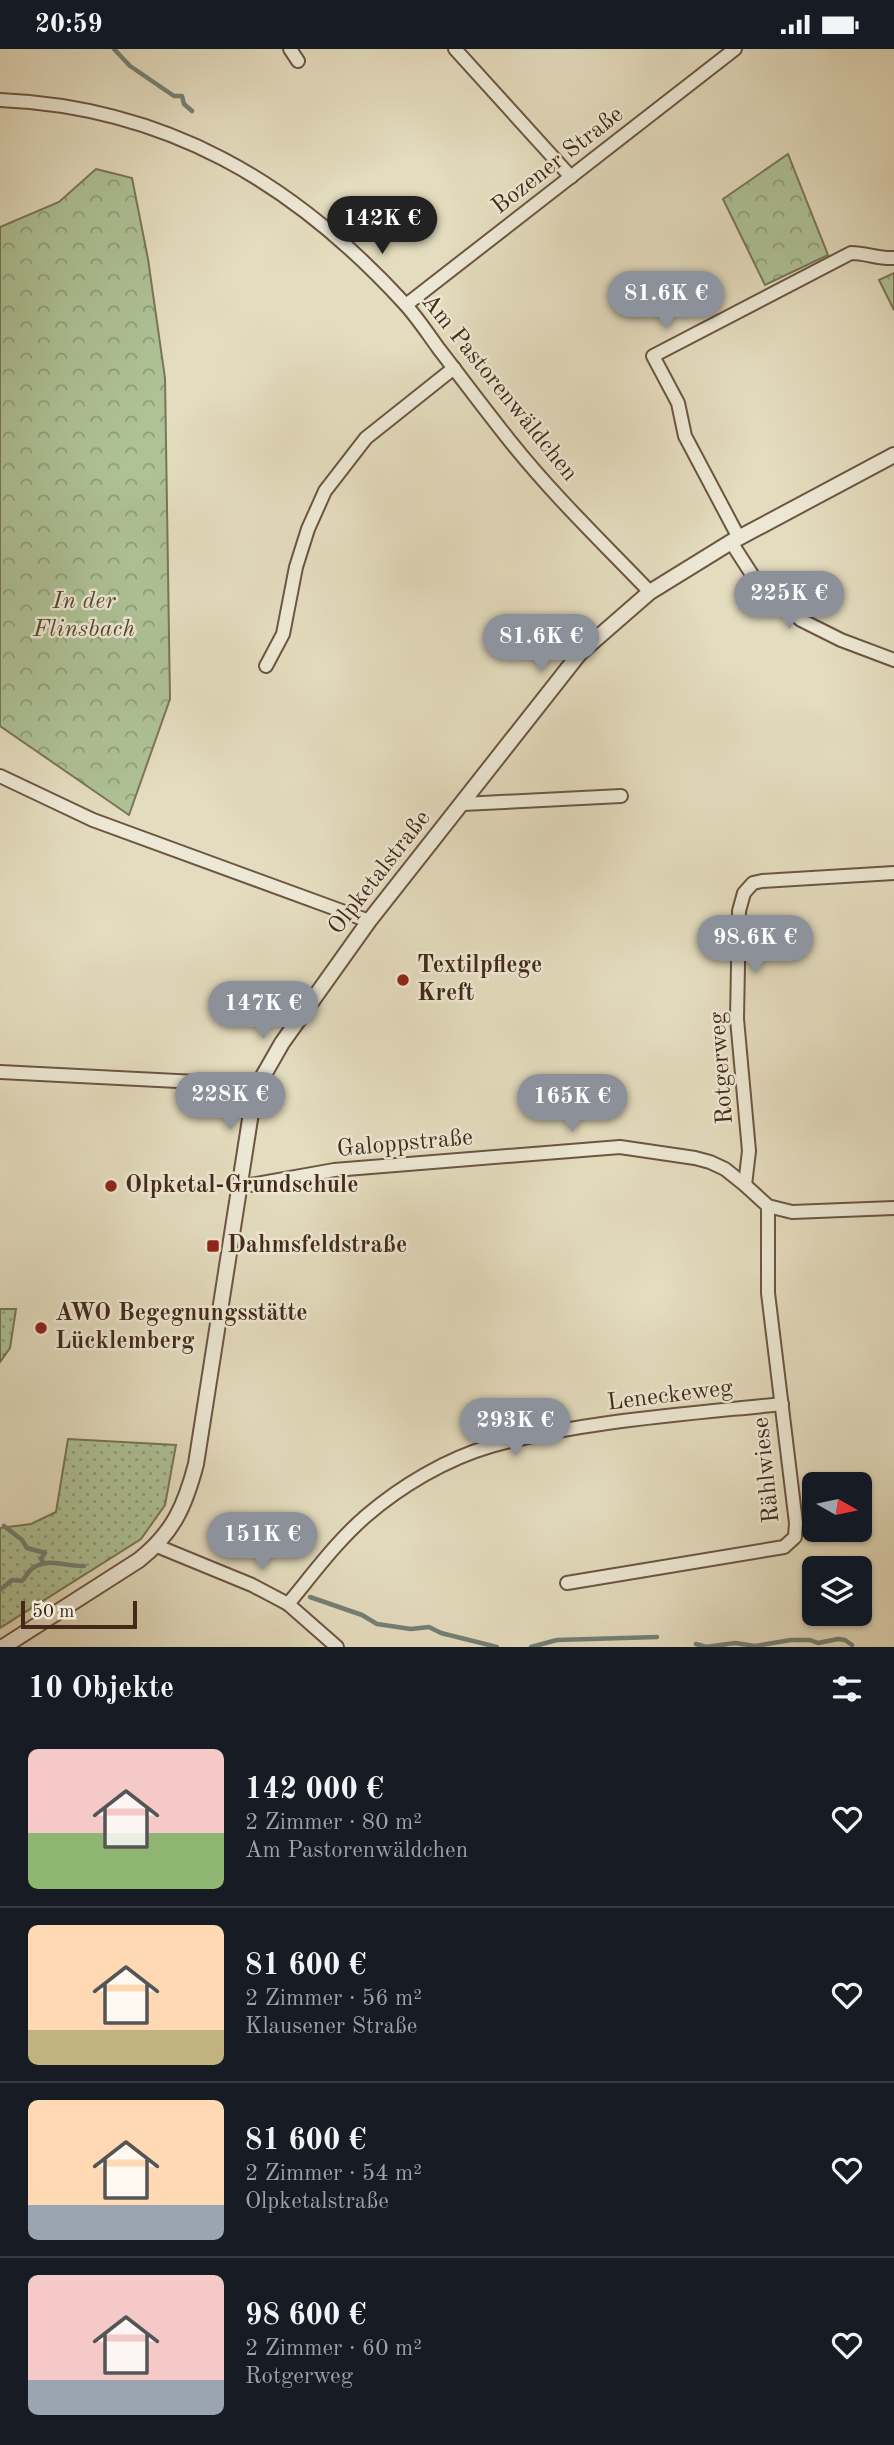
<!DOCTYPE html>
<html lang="de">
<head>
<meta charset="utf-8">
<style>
	body { margin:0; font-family:"Old Standard TT",serif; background:#242831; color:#f1f3f6; height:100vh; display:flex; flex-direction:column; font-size:26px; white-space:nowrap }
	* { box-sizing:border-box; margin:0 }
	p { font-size:23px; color:#9ea1a6 }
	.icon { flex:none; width:38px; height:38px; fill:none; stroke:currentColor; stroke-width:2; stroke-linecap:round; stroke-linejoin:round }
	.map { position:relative; height:1598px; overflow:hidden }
	.panel { display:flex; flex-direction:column; background:#171b24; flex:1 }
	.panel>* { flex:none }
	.needle { width:46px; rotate:99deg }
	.buttons { position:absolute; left:802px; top:1423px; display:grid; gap:14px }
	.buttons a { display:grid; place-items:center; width:70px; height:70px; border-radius:10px; background:#171b24; box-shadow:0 2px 5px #0004; font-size:35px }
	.scale { position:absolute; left:21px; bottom:18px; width:116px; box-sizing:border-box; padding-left:7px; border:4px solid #442918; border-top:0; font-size:19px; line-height:24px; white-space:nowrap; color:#442918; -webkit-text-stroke:5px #ede8d5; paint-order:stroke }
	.price { position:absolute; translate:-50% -60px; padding:0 16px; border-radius:24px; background:#8c9099; color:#fff; font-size:23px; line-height:46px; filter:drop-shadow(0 2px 4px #0008) }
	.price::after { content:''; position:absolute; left:50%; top:42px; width:21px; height:16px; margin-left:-10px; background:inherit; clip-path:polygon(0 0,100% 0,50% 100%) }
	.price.selected { background:#222; color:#fff }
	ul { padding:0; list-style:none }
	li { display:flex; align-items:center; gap:21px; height:175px; padding:0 28px }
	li+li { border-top:2px solid #363941 }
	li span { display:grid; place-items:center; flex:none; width:196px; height:140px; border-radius:10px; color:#555 }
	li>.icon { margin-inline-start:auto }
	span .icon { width:84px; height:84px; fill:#fffc; stroke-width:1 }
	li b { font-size:30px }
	h2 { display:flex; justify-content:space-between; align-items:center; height:84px; padding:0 28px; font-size:30px }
	.status { display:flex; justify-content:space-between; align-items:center; height:49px; padding:0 35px; background:#171b24; direction:ltr }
	.status svg { height:19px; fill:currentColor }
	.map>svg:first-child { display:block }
</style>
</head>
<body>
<div class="status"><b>20:59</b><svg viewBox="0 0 49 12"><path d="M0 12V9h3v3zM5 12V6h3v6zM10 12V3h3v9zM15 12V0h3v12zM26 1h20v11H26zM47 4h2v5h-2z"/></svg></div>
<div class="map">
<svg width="894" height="1598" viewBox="0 0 894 1598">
	<defs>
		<pattern id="forest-crowns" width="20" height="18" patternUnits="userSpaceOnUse" patternTransform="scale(1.75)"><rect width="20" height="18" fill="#aec296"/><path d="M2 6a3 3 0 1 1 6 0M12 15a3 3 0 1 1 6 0" fill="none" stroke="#8f9e79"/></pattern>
		<pattern id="park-dots" width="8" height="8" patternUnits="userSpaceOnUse" patternTransform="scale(1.75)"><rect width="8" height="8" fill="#aec296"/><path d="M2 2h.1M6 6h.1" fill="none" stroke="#8f9e79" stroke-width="1.8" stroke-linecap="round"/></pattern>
	</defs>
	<rect width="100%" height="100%" fill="#e4dcbe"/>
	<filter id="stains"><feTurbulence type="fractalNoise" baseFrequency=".00286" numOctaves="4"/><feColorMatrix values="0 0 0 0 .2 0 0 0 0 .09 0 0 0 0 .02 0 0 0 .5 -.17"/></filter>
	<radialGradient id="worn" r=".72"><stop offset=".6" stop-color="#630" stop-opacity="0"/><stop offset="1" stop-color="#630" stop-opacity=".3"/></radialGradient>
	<!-- forest -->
	<g fill="url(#forest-crowns)" stroke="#797657" stroke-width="2">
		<path d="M788 105 828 206 765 236 723 150Z"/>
		<path d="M96 120 132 129 148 210 165 329 170 650 129 766 0 677V178L59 153Z"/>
		<path d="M894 224V261L879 231Z"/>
	</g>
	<!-- park -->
	<g fill="url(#park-dots)" stroke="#797657" stroke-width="2">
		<path d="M0 1260H16L10 1299 0 1313Z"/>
		<path d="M68 1390 176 1396 165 1456 141 1490 0 1579V1479L31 1475 56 1463Z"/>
	</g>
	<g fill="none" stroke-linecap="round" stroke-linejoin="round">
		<!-- stream -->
		<g stroke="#758176" stroke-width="4.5">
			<path d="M114 0 130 17 174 47H182L184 55 192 62"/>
			<path d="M4 1477 22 1491 27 1499 45 1504 41 1510 44 1514"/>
			<path d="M0 1541 12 1531 22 1532C26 1528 28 1522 33 1519 50 1508 66 1518 84 1517"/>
			<path d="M310 1548 362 1566 377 1575 411 1580 429 1578 441 1584 497 1598"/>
			<path d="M696 1595 706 1598"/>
			<path d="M531 1598 557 1591 657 1588"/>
			<path d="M706 1598 735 1594 755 1597 791 1591H810L818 1594 838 1590 845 1591 852 1596"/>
		</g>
		<defs>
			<g id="minor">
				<path d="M290 0 298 12"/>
				<path d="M455 0 571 128"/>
				<path d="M0 51C166 58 293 133 404 254 417 268 428 285 439 300 463 331 486 362 510 392 553 446 603 494 650 543"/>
				<path d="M406 256 735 0"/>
				<path d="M739 489 685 387 678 354 653 307 851 204C866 204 879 210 894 209"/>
				<path d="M731 493 758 535 801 571 841 591 894 611"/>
				<path d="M266 617 283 585 296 518 308 480 325 442 366 389 454 319"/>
				<path d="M0 727 93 771 369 872"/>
				<path d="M463 755 621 747"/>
				<path d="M0 1023 258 1036"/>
				<path d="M745 1136 749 1102 737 970 739 862 744 844 753 834 762 832 894 824"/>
				<path d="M239 1138 334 1121 620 1098 695 1109 710 1113 725 1120 745 1136 768 1157 792 1163 894 1159"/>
				<path d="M157 1497 252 1536 288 1555 337 1598"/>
				<path d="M567 1534 784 1498 795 1488 796 1474 768 1244V1157"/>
				<path d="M288 1555C313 1525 336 1493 366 1467 401 1437 446 1410 491 1397 583 1372 687 1365 782 1355"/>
			</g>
			<path id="tertiary" d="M3 1598 139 1511C173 1484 185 1457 196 1415L253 1051 258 1036 282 994 369 872 580 604 650 543 731 493 894 406"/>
		</defs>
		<!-- minor casing -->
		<use href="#minor" stroke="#6c5642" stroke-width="16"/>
		<!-- tertiary casing -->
		<use href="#tertiary" stroke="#6c5642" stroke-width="18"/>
		<!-- minor -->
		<use href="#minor" stroke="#ede8d5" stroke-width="12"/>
		<!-- tertiary -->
		<use href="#tertiary" stroke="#ede8d5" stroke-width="14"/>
	</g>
	<!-- markers -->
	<g fill="#8f2418" stroke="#ede8d5" stroke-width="2.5">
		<circle cx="403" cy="931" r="7"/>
		<circle cx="111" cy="1137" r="7"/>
		<rect x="206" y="1190" width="14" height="14" rx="3.5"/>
		<circle cx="41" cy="1279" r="7"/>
	</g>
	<g text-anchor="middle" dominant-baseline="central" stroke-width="5" stroke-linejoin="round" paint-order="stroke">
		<!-- street labels -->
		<g font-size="24" fill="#442918" stroke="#ede8d5">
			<text transform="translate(558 112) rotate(-38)">Bozener Straße</text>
			<text transform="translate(499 339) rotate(51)">Am Pastorenwäldchen</text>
			<text transform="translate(380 824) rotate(-52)">Olpketalstraße</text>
			<text transform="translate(722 1019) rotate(-94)">Rotgerweg</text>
			<text transform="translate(405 1095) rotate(-5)">Galoppstraße</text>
			<text transform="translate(670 1347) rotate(-7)">Leneckeweg</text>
			<text transform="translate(767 1421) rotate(-96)">Rählwiese</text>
		</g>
		<!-- park labels -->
		<g font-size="24" font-style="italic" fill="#594831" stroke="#ede8d5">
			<text x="84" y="553">In der<tspan x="84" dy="28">Flinsbach</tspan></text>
		</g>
		<!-- poi labels -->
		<g font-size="24" font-weight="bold" fill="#442918" stroke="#ede8d5" text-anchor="start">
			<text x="417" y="917">Textilpflege<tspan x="417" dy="28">Kreft</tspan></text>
			<text x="125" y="1137">Olpketal-Grundschule</text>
			<text x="227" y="1197">Dahmsfeldstraße</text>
			<text x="55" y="1265">AWO Begegnungsstätte<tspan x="55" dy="28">Lücklemberg</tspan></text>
		</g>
	</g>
	<rect width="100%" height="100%" filter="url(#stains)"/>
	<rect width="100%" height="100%" fill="url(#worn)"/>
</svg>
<div class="buttons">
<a><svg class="needle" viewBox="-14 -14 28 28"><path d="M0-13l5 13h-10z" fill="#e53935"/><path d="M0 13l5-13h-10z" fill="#9ea1a6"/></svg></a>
<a><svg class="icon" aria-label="layers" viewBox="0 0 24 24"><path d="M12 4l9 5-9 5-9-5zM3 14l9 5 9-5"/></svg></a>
</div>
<div class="scale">50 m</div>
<b class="price selected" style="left:382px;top:207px">142K €</b>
<b class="price" style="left:666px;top:282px">81.6K €</b>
<b class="price" style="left:789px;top:582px">225K €</b>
<b class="price" style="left:541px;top:625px">81.6K €</b>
<b class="price" style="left:755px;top:926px">98.6K €</b>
<b class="price" style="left:263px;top:992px">147K €</b>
<b class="price" style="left:230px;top:1083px">228K €</b>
<b class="price" style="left:572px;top:1085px">165K €</b>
<b class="price" style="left:515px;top:1409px">293K €</b>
<b class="price" style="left:262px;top:1523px">151K €</b>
</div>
<section class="panel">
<h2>10 Objekte<svg class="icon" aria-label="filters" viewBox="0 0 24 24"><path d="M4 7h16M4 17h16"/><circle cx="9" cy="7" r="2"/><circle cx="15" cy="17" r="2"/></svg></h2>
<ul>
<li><span style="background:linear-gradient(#f6c9c9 60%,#8fb573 0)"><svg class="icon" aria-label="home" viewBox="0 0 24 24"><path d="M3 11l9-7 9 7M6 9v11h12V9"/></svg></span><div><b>142 000 €</b><p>2 Zimmer · 80 m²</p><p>Am Pastorenwäldchen</p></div><svg class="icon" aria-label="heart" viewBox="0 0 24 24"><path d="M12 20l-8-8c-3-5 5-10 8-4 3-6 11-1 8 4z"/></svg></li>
<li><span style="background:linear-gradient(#ffd9b3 75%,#c2b280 0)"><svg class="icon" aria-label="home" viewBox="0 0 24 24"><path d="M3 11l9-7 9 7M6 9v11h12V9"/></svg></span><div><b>81 600 €</b><p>2 Zimmer · 56 m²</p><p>Klausener Straße</p></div><svg class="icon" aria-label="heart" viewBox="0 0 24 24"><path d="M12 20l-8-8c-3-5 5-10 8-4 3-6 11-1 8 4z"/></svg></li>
<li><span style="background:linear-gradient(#ffd9b3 75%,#9aa5b1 0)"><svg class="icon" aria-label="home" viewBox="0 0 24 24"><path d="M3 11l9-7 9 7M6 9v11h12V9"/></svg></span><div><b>81 600 €</b><p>2 Zimmer · 54 m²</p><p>Olpketalstraße</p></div><svg class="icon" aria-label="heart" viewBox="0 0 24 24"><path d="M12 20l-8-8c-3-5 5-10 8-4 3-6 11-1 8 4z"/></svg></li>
<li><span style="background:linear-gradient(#f6c9c9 75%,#9aa5b1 0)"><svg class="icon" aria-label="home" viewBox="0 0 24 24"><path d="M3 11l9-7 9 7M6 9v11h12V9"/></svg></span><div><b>98 600 €</b><p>2 Zimmer · 60 m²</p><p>Rotgerweg</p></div><svg class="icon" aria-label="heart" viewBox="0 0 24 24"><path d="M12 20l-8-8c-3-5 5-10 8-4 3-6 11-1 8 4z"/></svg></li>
</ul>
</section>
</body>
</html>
